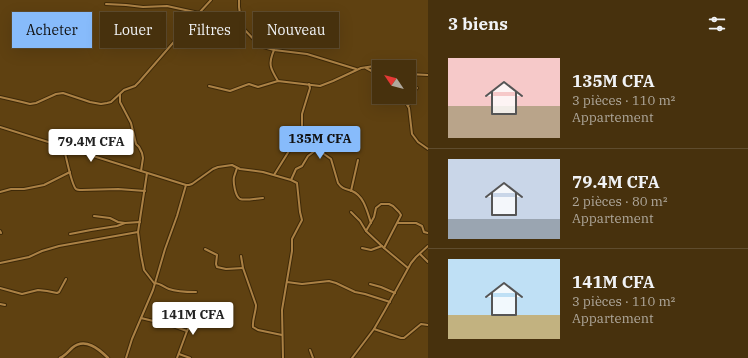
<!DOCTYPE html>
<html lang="fr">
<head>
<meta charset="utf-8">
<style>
	body { margin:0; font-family:"IBM Plex Serif",serif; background:#4e3916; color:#f1f3f6; height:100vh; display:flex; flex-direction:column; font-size:15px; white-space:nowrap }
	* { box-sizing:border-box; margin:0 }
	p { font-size:13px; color:#b0a99d }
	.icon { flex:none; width:22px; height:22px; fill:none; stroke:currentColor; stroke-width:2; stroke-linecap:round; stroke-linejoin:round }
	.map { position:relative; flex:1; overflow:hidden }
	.side { display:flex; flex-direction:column; background:#47310d; width:320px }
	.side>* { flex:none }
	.guide { position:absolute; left:12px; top:12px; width:356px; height:36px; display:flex; gap:8px }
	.needle { width:26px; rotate:305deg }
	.tools { position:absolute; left:372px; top:60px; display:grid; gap:8px }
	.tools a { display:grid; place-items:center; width:44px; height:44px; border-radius:0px; background:#47310d; box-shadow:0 4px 16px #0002,0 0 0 1px #5f4c2e; font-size:20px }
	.price { position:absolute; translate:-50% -34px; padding:0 9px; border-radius:4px; background:#fff; color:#222; font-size:13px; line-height:26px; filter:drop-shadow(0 1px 2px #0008) }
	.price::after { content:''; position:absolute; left:50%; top:24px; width:12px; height:9px; margin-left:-6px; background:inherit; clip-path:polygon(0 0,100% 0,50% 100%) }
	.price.on { background:#87bbfb; color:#111 }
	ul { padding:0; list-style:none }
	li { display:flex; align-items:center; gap:12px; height:100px; padding:0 20px }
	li+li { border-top:1px solid #5f4c2e }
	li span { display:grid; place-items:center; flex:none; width:112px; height:80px; border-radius:0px; color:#555 }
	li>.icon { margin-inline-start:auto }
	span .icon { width:48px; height:48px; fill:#fffc; stroke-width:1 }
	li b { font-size:17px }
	h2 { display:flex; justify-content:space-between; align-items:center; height:48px; padding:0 20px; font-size:17px }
	.pill { padding:0 14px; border-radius:0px; background:#47310d; box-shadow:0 4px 16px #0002,0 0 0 1px #5f4c2e; font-size:14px; line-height:36px }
	.pill.on { background:#87bbfb; color:#111 }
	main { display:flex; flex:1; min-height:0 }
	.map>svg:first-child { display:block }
</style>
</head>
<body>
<main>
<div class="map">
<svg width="428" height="358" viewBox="0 0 428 358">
	<rect width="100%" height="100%" fill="#5f4111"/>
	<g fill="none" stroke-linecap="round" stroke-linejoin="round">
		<defs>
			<g id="minor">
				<path d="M239 0V7L242 27 260 46 274 50 307 54 356 69"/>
				<path d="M106 4 126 5 143 7 167 6 199 13"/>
				<path d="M274 50C268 64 270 68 278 81"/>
				<path d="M366 68 379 75"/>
				<path d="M409 74 428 75"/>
				<path d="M309 84 310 88 302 114V128L304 133 317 149 331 159 338 183C342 189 346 189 352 191 364 196 367 211 371 223"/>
				<path d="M209 86 230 91 246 85 249 84 258 87 278 81 320 86 333 81 361 68 381 65 387 67"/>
				<path d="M120 94V102L131 123 136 144 139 147 142 153 143 158 141 171"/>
				<path d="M0 97 22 102 30 104 36 103 56 94 63 93 90 102 101 104 107 103 111 102 124 90 135 86 139 82 199 13 211 0"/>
				<path d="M402 97 409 108 412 134 418 142 428 149"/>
				<path d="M408 106C413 99 410 94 417 88"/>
				<path d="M0 127 186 185H189L192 184 213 169 218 167 232 165 240 169 263 172 291 180 297 183 300 212 302 220 292 239V251L282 310 283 358"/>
				<path d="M63 146C66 154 71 185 76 189 77 190 80 190 82 190L118 189 145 191"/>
				<path d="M237 168C236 171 235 174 234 177 233 182 235 196 240 199 245 201 258 198 263 198"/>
				<path d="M147 173 138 232 141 255 144 270 154 283C160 283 164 287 169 289 177 292 187 292 196 292"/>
				<path d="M274 175 294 143 304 133"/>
				<path d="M291 180 296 169 302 166 308 156 316 150"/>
				<path d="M351 191 358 160"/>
				<path d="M0 192 11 189H24L44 185 70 172"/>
				<path d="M351 212 360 221 366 231 384 248 408 268"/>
				<path d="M94 216 110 218 118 222 125 223 140 222"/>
				<path d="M398 223H416L422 226 424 232 428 233"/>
				<path d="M0 231 1 233"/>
				<path d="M366 231 374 217 376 208 381 204H389L393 206 399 212 401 215 400 217 384 248"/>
				<path d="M70 234 91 230 117 226 125 223"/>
				<path d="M362 248 371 250 382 246"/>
				<path d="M205 249 217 255 216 264 217 267 226 269 243 268"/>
				<path d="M420 254 428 262"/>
				<path d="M241 256 243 268 256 305C256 312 252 320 253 327L258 330 282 335"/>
				<path d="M0 263 29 257 42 251 59 246 138 232"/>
				<path d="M287 282 302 284 329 281 336 283 355 292 365 294 390 302"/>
				<path d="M370 284 381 287 395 293"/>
				<path d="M0 288 22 294 38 290 47 291 57 293 59 292 66 279"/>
				<path d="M0 304 5 305"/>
				<path d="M141 318 170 325 187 331"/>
				<path d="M374 329 401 338H404L421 324 428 325"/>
				<path d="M310 350 313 358"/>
				<path d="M179 354 190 358"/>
				<path d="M126 358 132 339 153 290 165 249 177 216 186 185"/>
				<path d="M177 358 187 331 193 320 191 313"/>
				<path d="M352 358 374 329 385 310 411 263 416 257 428 246"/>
			</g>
			<path id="tertiary" d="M60 358C65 356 68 352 72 348 85 337 99 349 108 358"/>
		</defs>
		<!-- minor casing -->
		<use href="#minor" stroke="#3e2908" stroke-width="4"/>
		<!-- tertiary casing -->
		<use href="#tertiary" stroke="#3e2908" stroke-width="4.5"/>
		<!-- minor -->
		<use href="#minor" stroke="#ab8145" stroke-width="2"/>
		<!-- tertiary -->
		<use href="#tertiary" stroke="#ab8145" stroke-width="2.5"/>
	</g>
</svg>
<div class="tools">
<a><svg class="needle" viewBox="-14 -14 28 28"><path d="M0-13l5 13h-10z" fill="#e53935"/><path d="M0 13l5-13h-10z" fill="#b0a99d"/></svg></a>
</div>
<b class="price on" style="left:320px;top:160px">135M CFA</b>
<b class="price" style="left:91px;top:163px">79.4M CFA</b>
<b class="price" style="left:193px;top:336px">141M CFA</b>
<div class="guide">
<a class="pill on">Acheter</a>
<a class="pill">Louer</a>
<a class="pill">Filtres</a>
<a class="pill">Nouveau</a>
</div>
</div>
<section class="side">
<h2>3 biens<svg class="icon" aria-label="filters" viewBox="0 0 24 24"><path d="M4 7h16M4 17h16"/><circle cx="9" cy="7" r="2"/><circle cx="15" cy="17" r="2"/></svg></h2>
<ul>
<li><span style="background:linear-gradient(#f6c9c9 60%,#b9a48a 0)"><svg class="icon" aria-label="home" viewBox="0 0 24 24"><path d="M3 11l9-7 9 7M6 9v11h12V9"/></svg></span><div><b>135M CFA</b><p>3 pièces · 110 m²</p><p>Appartement</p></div></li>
<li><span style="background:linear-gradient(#c9d6e8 75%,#9aa5b1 0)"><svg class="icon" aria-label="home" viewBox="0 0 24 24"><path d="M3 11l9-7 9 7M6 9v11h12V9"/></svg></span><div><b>79.4M CFA</b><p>2 pièces · 80 m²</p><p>Appartement</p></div></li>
<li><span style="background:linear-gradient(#bfe0f5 70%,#c2b280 0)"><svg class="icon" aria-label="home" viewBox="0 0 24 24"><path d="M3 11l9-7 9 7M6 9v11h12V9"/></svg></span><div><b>141M CFA</b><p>3 pièces · 110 m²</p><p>Appartement</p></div></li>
</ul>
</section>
</main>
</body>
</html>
